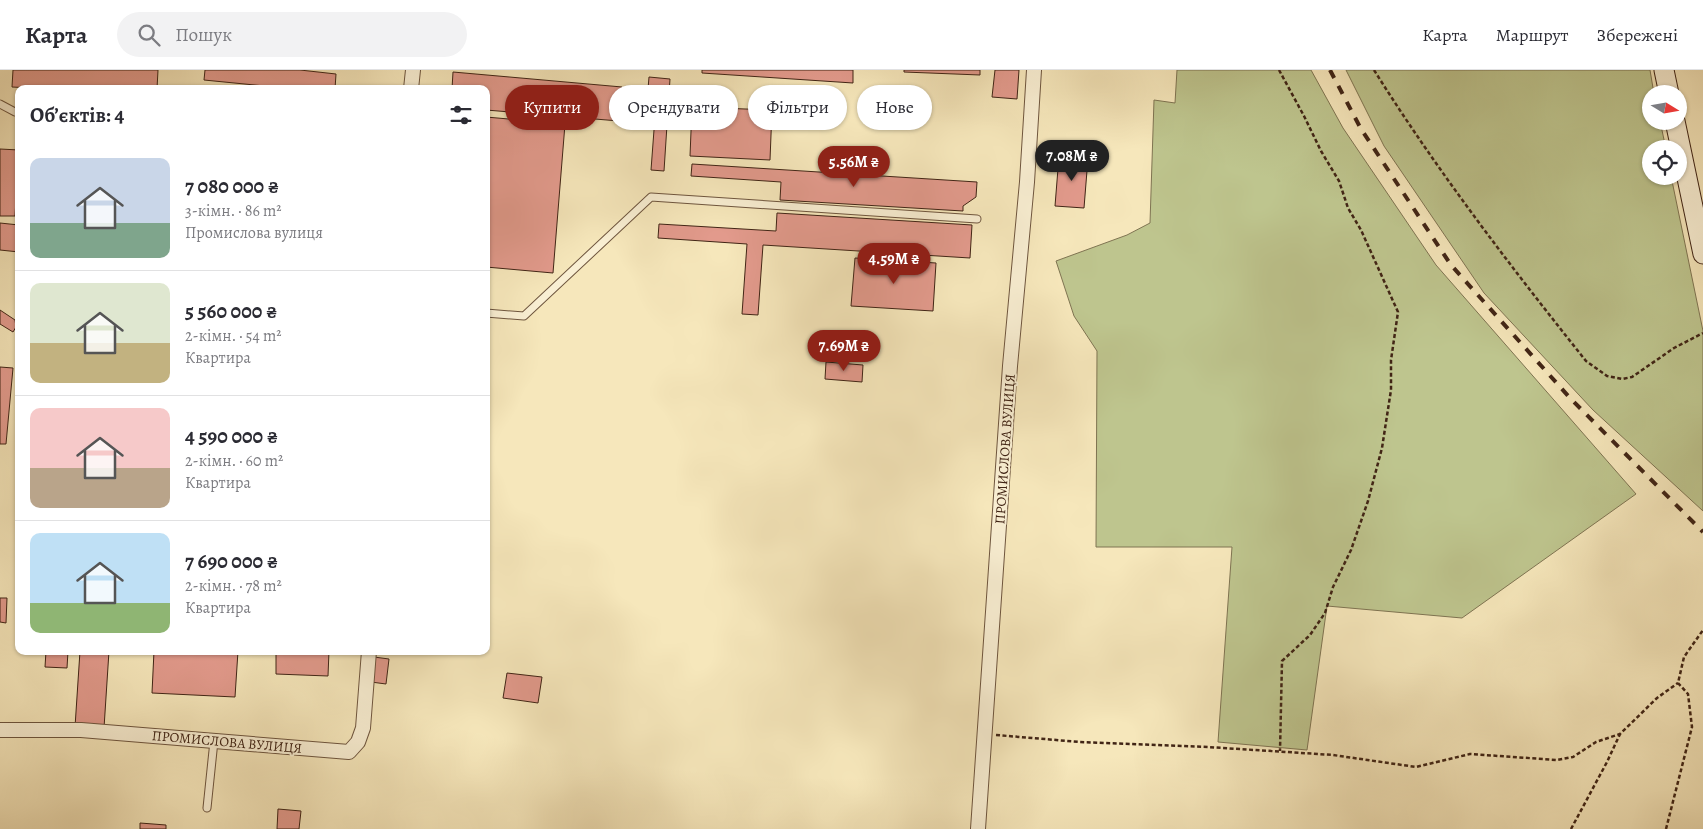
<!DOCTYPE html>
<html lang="uk">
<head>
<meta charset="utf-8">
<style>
	body { margin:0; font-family:Alegreya,serif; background:#f2f2f3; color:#2b2b33; height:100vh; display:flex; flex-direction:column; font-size:19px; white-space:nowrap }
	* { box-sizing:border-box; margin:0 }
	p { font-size:16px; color:#7c7c81 }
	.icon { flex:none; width:28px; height:28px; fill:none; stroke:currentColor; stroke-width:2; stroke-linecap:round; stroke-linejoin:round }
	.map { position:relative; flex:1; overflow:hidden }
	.panel { position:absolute; left:15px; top:15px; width:475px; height:570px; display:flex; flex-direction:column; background:#fff; border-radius:10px; box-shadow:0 1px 4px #0004 }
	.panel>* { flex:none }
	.guide { position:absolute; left:505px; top:15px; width:475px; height:45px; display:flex; gap:10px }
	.needle { width:32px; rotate:101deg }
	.buttons { position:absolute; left:1642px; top:15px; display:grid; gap:10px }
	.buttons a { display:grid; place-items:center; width:45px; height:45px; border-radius:50%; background:#fff; box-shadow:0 1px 4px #0004; font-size:25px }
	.price { position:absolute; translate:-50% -42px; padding:0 11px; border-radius:18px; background:#8f2418; color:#fff; font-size:16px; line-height:32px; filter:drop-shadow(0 1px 2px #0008) }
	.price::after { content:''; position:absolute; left:50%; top:30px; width:15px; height:11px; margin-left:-8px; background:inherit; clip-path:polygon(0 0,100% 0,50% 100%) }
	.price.current { background:#222; color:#fff }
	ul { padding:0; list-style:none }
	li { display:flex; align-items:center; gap:15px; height:125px; padding:0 15px }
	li+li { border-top:1px solid #e1e1e2 }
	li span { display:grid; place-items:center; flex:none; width:140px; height:100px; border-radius:10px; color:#555 }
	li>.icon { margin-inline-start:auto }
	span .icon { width:60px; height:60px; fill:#fffc; stroke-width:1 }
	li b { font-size:21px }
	h2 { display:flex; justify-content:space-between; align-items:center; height:60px; padding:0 15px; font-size:21px }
	.chip { padding:0 18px; border-radius:22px; background:#fff; box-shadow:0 1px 4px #0004; font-size:18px; line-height:45px }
	.chip.current { background:#8f2418; color:#fff }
	header { display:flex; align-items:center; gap:30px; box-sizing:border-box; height:70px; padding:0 25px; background:#fff; border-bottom:1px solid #e1e1e2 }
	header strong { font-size:24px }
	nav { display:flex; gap:28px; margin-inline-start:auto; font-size:18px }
	.search { width:350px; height:45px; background:#f2f2f3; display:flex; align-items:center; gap:12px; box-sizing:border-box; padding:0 18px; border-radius:28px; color:#7c7c81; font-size:19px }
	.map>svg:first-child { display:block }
</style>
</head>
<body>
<header>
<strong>Карта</strong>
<div class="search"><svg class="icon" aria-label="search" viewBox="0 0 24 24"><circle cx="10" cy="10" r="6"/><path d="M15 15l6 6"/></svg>Пошук</div>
<nav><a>Карта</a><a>Маршрут</a><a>Збережені</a></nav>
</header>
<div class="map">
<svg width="1703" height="759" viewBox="0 0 1703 759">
	<rect width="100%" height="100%" fill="#f6e7bb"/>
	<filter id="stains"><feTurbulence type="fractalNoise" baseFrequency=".004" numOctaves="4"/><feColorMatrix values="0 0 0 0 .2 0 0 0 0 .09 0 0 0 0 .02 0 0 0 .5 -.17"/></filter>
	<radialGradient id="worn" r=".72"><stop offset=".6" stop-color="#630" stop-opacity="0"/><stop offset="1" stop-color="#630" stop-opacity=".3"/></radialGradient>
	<!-- green -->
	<g fill="#bec58e" stroke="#7f7452">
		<path d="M1177 0H1311L1343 58 1436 195 1636 424 1462 548 1327 536 1307 680 1218 672 1232 477H1096L1097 281 1074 246 1056 191 1127 165 1150 153 1154 30 1175 33Z"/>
		<path d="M1346 0H1650L1654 24H1651V51H1660L1666 79H1651V106H1671L1703 261V441L1593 340 1484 223 1384 76Z"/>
	</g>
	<!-- building -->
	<g fill="#e29a8c" stroke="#402415">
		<path d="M13 0H158L157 19H52L12 17Z"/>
		<path d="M205 0H300L336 4 335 19H295L204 10Z"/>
		<path d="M702 0H853V13L702 3Z"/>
		<path d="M904 0H980V5L904 2Z"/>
		<path d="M995 0H1019L1017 29 992 27Z"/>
		<path d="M453 2 622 17 619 51 486 40V19H452Z"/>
		<path d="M649 7 670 9 664 101 651 100 657 20 648 19Z"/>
		<path d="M692 37 772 40 770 90 690 86Z"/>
		<path d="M486 47 565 54 553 203 486 197Z"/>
		<path d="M0 79 19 80 15 146H0Z"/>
		<path d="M1059 86 1088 88 1084 138 1055 136Z"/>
		<path d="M692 94 977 112 976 127 963 136V141L780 130 781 112 691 106Z"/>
		<path d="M777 143 972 155 970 188 763 175 758 245 742 244 747 174 658 168 659 154 776 161Z"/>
		<path d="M0 153 19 155V182L0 180Z"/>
		<path d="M855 188 936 193 933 241 851 236Z"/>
		<path d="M0 240 15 250 16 257 13 262 0 254Z"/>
		<path d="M826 292 863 295 862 312 825 309Z"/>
		<path d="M0 297 13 298 6 374H0Z"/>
		<path d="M0 528H7L6 553 0 552Z"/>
		<path d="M46 581H68L67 598 45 597Z"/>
		<path d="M80 581H109L104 658 75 657Z"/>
		<path d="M154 581H238L235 627 152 623Z"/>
		<path d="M276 581H329L328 606 276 604Z"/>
		<path d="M374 587 389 589 386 614 371 612Z"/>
		<path d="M507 603 542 607 538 633 503 628Z"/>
		<path d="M278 739 301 741 299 759H277Z"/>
		<path d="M140 753 166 755V759H140Z"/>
	</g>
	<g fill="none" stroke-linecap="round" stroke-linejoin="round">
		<defs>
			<g id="lane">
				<path d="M0 34 15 42 19 43"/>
				<path d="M486 243 524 246 651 127 977 149"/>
				<path d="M207 738 214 671"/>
			</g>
			<g id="street">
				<path d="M411 19 413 0"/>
				<path d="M0 660H81L349 682 358 672 363 658 369 581"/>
				<path d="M978 759 1010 296 1027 112 1034 0"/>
			</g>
			<g id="secondary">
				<path d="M1664 0 1669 24"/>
				<path d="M1675 51 1703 184"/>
			</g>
		</defs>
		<!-- lane casing -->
		<use href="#lane" stroke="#6e553e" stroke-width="9"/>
		<!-- street casing -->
		<use href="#street" stroke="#6e553e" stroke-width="16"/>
		<!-- secondary casing -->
		<use href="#secondary" stroke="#402415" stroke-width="21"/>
		<!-- path -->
		<g stroke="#402415" stroke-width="2.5" stroke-dasharray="4 2.5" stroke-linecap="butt">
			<path d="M1279 0 1304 46 1321 81 1339 111 1348 138 1361 160 1398 242 1391 290V320L1382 378 1368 431 1351 480 1333 517 1325 543 1310 565 1282 591 1280 681"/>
			<path d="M1374 0C1438 102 1511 197 1586 291L1607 306 1622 309 1632 307 1674 278 1703 263"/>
			<path d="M996 665 1080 672 1208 677 1333 685 1416 697 1470 684 1557 690 1573 687 1596 672 1620 664 1657 628 1678 613"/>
			<path d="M1571 759 1607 692 1620 664"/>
			<path d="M1666 759 1692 657 1688 624 1678 613 1684 587 1703 560"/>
		</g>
		<!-- lane -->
		<use href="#lane" stroke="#f9efd3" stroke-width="7"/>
		<!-- street -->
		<use href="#street" stroke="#f9efd3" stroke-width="14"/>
		<!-- secondary -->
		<use href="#secondary" stroke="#f9efd3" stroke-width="19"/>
		<!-- rail -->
		<path stroke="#402415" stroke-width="4" stroke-dasharray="9 9" stroke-linecap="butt" d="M1330 0 1361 59 1451 195 1570 328 1703 462"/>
	</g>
	<g text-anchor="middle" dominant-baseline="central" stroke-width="4" stroke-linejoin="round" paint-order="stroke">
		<!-- street labels -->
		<g font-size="14" fill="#402415" stroke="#f9efd3">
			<text transform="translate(1005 379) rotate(-86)">ПРОМИСЛОВА ВУЛИЦЯ</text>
			<text transform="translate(227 672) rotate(5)">ПРОМИСЛОВА ВУЛИЦЯ</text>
		</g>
	</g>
	<rect width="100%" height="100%" filter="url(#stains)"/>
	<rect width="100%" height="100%" fill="url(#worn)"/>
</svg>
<div class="buttons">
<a><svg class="needle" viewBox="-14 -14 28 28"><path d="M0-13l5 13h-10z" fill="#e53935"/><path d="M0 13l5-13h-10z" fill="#7c7c81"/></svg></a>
<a><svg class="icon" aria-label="locate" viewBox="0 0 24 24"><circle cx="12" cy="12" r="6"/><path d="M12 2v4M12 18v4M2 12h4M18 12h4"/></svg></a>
</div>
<b class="price current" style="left:1072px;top:112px">7.08M ₴</b>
<b class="price" style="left:854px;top:118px">5.56M ₴</b>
<b class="price" style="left:894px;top:215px">4.59M ₴</b>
<b class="price" style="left:844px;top:302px">7.69M ₴</b>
<div class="guide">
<a class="chip current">Купити</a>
<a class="chip">Орендувати</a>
<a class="chip">Фільтри</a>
<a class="chip">Нове</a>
</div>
<section class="panel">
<h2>Об’єктів: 4<svg class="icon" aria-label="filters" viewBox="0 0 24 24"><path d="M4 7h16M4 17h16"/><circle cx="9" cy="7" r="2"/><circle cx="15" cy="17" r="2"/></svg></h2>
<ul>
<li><span style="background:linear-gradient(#c9d6e8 65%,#7fa58c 0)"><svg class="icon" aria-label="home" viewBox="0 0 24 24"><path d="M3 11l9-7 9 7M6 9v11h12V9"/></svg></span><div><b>7 080 000 ₴</b><p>3-кімн. · 86 m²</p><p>Промислова вулиця</p></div></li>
<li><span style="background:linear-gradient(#dfe7d0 60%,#c2b280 0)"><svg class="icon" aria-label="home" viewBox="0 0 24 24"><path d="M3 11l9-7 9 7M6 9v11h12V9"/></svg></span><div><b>5 560 000 ₴</b><p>2-кімн. · 54 m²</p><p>Квартира</p></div></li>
<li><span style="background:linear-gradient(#f6c9c9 60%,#b9a48a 0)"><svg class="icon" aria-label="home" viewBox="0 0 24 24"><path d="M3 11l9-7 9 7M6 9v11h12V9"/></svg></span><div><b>4 590 000 ₴</b><p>2-кімн. · 60 m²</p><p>Квартира</p></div></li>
<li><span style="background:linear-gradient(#bfe0f5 70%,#8fb573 0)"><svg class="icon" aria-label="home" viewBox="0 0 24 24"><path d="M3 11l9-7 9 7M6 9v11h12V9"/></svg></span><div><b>7 690 000 ₴</b><p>2-кімн. · 78 m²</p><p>Квартира</p></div></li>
</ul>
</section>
</div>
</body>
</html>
